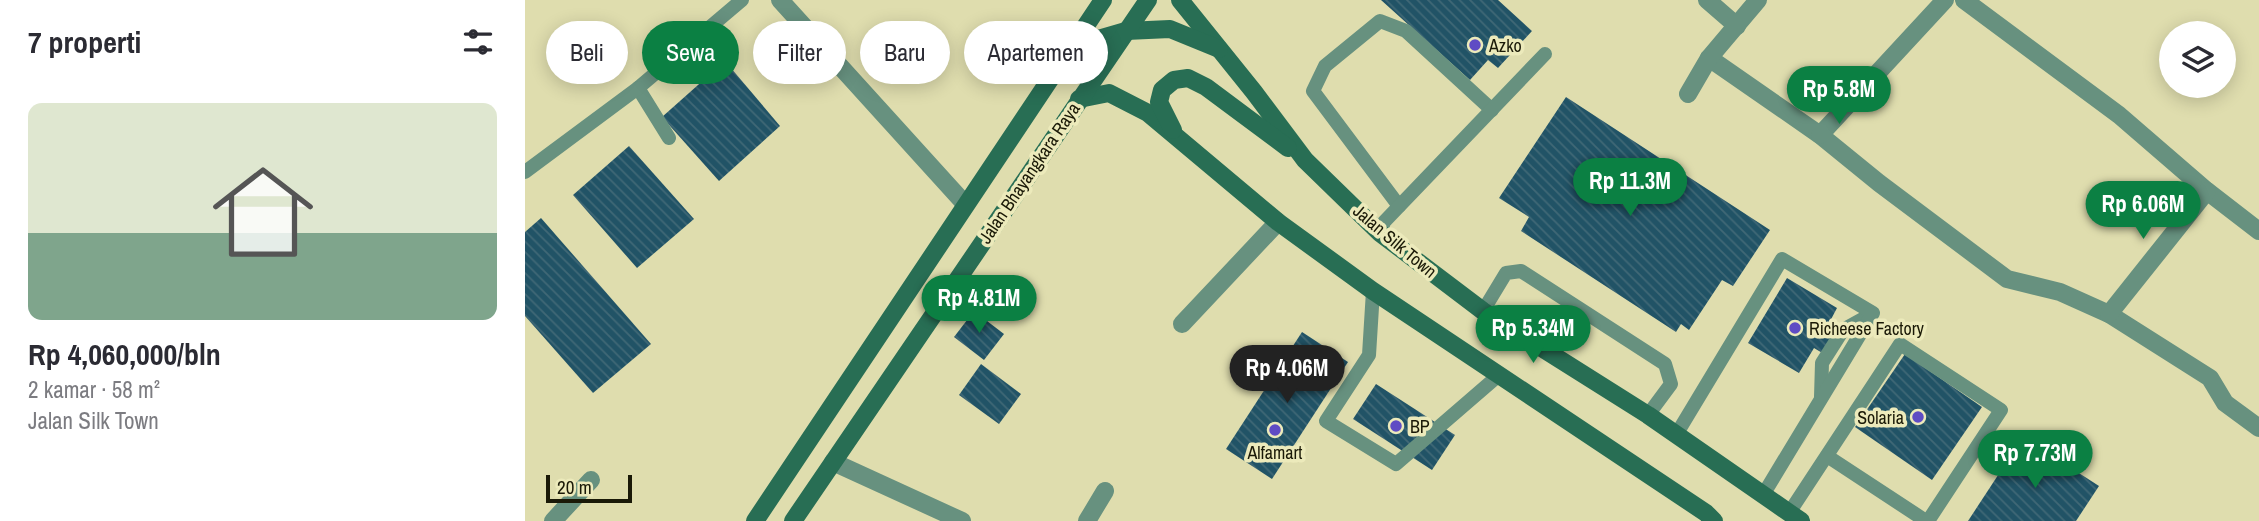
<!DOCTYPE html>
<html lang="id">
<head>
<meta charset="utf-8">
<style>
	body { margin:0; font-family:"Archivo Narrow",sans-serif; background:#f2f2f3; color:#2b2b33; height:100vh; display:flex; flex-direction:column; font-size:26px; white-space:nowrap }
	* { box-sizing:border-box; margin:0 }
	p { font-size:23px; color:#7c7c81 }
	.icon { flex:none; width:38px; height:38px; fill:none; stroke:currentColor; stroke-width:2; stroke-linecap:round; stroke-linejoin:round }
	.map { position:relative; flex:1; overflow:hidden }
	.drawer { display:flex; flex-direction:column; background:#fff; width:525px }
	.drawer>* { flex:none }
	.top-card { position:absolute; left:21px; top:21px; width:665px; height:63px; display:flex; gap:14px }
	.buttons { position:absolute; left:1634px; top:21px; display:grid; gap:14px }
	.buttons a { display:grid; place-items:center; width:77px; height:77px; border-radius:50%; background:#fff; box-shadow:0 4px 18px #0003; font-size:35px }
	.scale { position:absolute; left:21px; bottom:18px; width:86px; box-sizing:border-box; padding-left:7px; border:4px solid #1a1907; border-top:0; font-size:19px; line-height:24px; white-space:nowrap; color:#1a1907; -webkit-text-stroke:5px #eceabb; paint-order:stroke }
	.price { position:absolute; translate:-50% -60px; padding:0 16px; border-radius:24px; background:#0b8043; color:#fff; font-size:23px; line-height:46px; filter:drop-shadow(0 2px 4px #0008) }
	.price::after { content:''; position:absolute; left:50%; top:42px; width:21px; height:16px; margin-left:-10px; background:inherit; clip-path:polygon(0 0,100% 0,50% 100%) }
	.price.current { background:#222; color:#fff }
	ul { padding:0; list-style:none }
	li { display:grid; align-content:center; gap:14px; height:371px; padding:0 28px }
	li+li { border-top:2px solid #e1e1e2 }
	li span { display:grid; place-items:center; height:217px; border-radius:14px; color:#555 }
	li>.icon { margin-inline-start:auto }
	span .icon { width:126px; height:126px; fill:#fffc; stroke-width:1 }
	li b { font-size:30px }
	h2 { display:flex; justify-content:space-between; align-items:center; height:84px; padding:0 28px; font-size:30px }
	.chip { padding:0 24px; border-radius:32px; background:#fff; box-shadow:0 4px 18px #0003; font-size:24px; line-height:63px }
	.chip.current { background:#0b8043; color:#fff }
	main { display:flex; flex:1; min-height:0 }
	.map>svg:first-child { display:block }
</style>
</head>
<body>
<main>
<section class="drawer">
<h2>7 properti<svg class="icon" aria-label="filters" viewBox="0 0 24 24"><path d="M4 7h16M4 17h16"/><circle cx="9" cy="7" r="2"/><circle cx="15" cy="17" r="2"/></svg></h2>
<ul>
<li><span style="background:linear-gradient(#dfe7d0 60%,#7fa58c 0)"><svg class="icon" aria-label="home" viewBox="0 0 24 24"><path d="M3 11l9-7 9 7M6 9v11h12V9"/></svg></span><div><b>Rp 4,060,000/bln</b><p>2 kamar · 58 m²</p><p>Jalan Silk Town</p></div></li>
</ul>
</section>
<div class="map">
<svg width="1734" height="521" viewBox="0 0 1734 521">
	<defs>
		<pattern id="building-back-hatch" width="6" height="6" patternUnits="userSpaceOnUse" patternTransform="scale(1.75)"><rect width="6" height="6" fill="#215366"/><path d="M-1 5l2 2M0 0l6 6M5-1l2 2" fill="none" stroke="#406876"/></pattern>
	</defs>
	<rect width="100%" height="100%" fill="#dfddae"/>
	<!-- building -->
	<g fill="url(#building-back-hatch)">
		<path d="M856 0H973L1007 31 973 68 963 60 945 80Z"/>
		<path d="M200 61 255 126 194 181 137 117Z"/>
		<path d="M1041 97 1245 230 1208 286 1197 280 1164 330 1156 324 1151 332 996 231 1004 217 974 198Z"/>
		<path d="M104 146 169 219 112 268 48 195Z"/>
		<path d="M16 218 126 344 68 393 0 316V232Z"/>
		<path d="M1262 278 1312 308 1303 325 1313 331 1299 354 1289 348 1274 373 1223 343Z"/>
		<path d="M449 311 479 334 459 360 429 337Z"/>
		<path d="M777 332 823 362 747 479 701 449Z"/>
		<path d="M1380 354 1457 407 1407 480 1330 427Z"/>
		<path d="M456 364 496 394 474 424 434 395Z"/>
		<path d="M851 384 930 435 907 470 828 419Z"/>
		<path d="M1498 437 1574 486 1551 521H1443Z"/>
	</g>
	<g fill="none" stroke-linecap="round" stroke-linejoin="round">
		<!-- lane -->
		<g stroke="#67917f" stroke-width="14">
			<path d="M144 138 113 88 217 0"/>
			<path d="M0 172 113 88"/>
			<path d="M874 206 788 91 800 66 855 21 881 31 967 110"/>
			<path d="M855 233 859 222 1020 54"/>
			<path d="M848 291 844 355 801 421 871 464 974 375"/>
			<path d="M958 311 981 273 996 271 1140 364 1146 384 1123 415"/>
			<path d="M1296 397 1297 363 1318 330 1347 314"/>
			<path d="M1151 435 1257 259 1348 313 1238 495"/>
			<path d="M1302 456 1401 521"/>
			<path d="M1264 513 1375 344 1476 410 1403 521"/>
		</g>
		<!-- street -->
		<g stroke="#67917f" stroke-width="18">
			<path d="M255 0 440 204"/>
			<path d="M1182 0 1212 26"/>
			<path d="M1439 0 1594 115 1682 191 1734 231"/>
			<path d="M1184 58 1295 135 1354 183 1482 279 1535 292 1584 314 1685 378 1700 403 1734 428"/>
			<path d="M1163 94 1184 58 1233 0"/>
			<path d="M1295 135 1420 0"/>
			<path d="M1584 314 1682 191"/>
			<path d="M657 324 753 222"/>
			<path d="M308 462 437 521"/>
			<path d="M28 521 66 480"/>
			<path d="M562 521 580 491"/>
		</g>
		<!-- secondary -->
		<g stroke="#286e54" stroke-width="18">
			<path d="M655 0 729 92 780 160 855 233 958 311 1123 415 1276 521"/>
			<path d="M546 47 601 31 645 29 694 49"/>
			<path d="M554 99 584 93 623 113 753 222 848 291 1181 513 1189 521"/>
			<path d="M648 130 634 102 637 90 649 80 663 78 681 87 763 148"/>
			<path d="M230 521 578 0"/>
			<path d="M268 521 623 0"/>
		</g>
	</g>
	<!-- markers -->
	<g fill="#5f4cc4" stroke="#eceabb" stroke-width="2.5">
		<circle cx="950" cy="45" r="7"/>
		<circle cx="1270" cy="328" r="7"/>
		<circle cx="1393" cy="417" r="7"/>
		<circle cx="871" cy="426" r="7"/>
		<circle cx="750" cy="430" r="7"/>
	</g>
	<g text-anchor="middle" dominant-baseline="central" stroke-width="7" stroke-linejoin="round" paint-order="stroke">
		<!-- poi labels -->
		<g font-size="18" fill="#1a1907" stroke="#eceabb" text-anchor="start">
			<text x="964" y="45">Azko</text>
			<text x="1284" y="328">Richeese Factory</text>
			<text x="1379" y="417" text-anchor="end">Solaria</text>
			<text x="885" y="426">BP</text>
			<text x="750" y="452" text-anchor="middle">Alfamart</text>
		</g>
		<!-- street labels -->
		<g font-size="18" fill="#1a1907" stroke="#eceabb">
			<text transform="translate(504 173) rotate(-56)">Jalan Bhayangkara Raya</text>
			<text transform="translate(870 241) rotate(40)">Jalan Silk Town</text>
		</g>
	</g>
</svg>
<div class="buttons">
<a><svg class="icon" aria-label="layers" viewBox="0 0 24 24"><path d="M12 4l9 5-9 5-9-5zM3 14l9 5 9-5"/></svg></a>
</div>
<div class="scale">20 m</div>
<b class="price" style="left:1314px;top:126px">Rp 5.8M</b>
<b class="price" style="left:1105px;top:218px">Rp 11.3M</b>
<b class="price" style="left:1618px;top:241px">Rp 6.06M</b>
<b class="price" style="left:454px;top:335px">Rp 4.81M</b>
<b class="price" style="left:1008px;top:365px">Rp 5.34M</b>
<b class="price current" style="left:762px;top:405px">Rp 4.06M</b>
<b class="price" style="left:1510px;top:490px">Rp 7.73M</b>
<div class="top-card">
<a class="chip">Beli</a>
<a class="chip current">Sewa</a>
<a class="chip">Filter</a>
<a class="chip">Baru</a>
<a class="chip">Apartemen</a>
</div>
</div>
</main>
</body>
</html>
